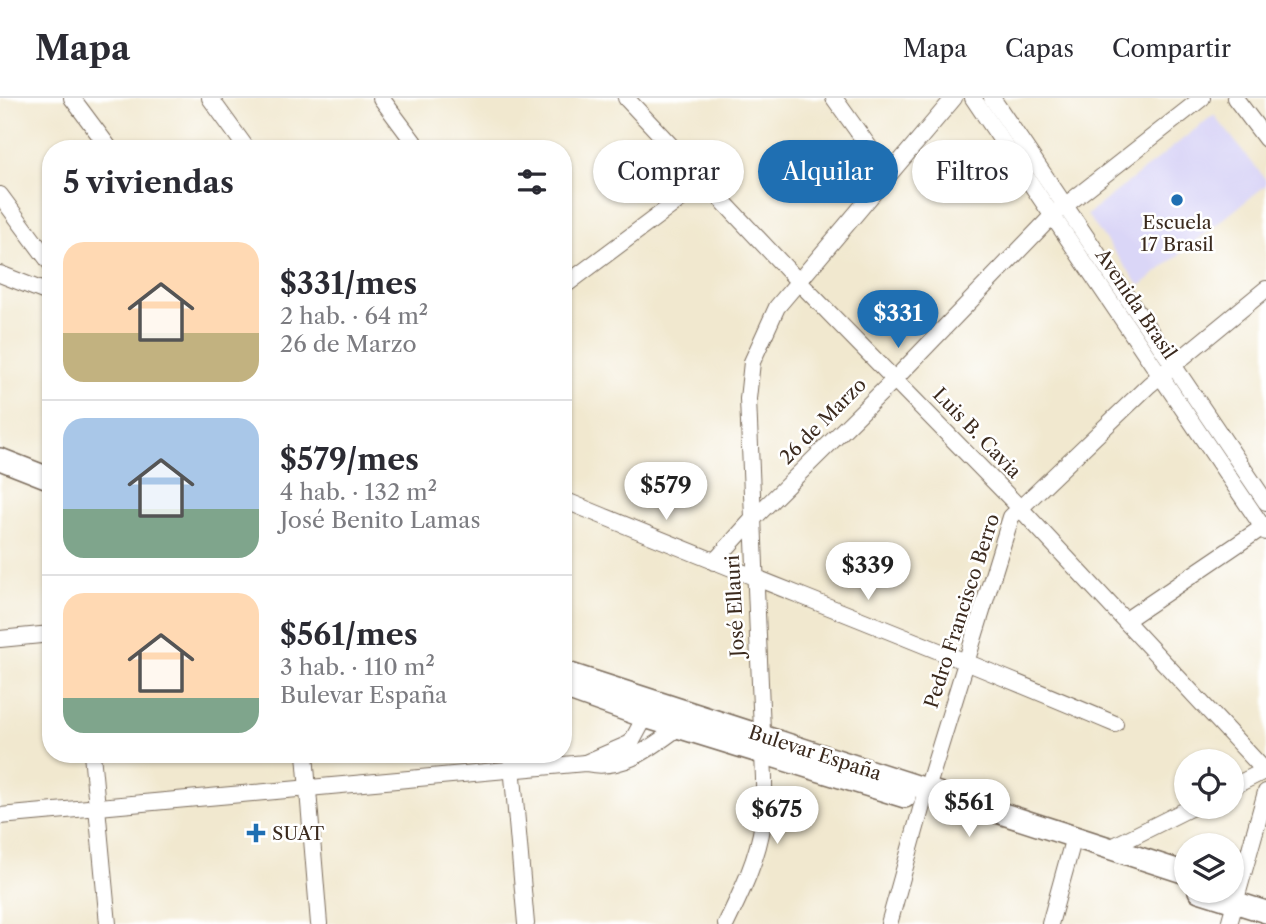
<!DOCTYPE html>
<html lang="es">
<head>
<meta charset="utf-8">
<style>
	body { margin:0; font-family:"Libre Caslon Text",serif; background:#f7f7f7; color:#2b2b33; height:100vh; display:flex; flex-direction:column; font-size:26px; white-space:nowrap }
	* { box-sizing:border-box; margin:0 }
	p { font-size:23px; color:#7c7c81 }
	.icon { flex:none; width:38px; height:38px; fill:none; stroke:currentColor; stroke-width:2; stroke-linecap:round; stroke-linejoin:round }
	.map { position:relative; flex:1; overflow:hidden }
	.side { position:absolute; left:42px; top:42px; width:530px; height:623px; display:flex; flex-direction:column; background:#fff; border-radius:28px; box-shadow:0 2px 5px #0004 }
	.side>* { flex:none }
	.top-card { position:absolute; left:593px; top:42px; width:567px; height:63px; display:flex; gap:14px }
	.controls { position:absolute; left:1174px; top:651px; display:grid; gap:14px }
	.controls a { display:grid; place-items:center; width:70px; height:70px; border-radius:50%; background:#fff; box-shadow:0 2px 5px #0004; font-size:35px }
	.price { position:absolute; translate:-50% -60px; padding:0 16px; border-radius:24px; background:#fff; color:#222; font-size:23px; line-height:46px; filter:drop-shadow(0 2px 4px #0008) }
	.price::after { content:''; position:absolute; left:50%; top:42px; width:21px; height:16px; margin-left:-10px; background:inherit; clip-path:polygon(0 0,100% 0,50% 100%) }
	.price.selected { background:#1f6fb2; color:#fff }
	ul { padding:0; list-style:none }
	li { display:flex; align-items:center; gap:21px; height:175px; padding:0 21px }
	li+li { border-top:2px solid #e1e1e2 }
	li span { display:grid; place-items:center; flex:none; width:196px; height:140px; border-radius:21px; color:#555 }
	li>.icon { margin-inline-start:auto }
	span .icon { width:84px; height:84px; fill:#fffc; stroke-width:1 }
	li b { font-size:30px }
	h2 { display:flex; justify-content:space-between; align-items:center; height:84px; padding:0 21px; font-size:30px }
	.chip { padding:0 24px; border-radius:32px; background:#fff; box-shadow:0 2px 5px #0004; font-size:24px; line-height:63px }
	.chip.selected { background:#1f6fb2; color:#fff }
	header { display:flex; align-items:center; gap:42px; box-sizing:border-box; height:98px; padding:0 35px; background:#fff; border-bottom:2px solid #e1e1e2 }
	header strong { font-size:33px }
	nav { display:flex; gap:38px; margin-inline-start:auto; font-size:24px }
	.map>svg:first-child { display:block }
</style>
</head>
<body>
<header>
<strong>Mapa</strong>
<nav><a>Mapa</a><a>Capas</a><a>Compartir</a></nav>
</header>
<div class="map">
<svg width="1266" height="826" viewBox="0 0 1266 826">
	<rect width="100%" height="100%" fill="#fff"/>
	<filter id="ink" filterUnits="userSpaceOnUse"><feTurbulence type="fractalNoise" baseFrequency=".0143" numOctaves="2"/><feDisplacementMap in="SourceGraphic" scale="14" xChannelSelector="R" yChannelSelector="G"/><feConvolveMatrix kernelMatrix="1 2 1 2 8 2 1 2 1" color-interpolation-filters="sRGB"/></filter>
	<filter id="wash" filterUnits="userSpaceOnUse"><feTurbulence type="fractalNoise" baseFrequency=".00686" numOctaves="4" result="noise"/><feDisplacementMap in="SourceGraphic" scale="28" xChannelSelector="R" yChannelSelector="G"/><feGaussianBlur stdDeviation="1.57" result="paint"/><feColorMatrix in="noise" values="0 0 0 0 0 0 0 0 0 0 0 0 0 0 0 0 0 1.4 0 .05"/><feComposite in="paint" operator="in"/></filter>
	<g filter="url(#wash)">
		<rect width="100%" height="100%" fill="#f1e8cf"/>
		<!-- built -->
		<path fill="#dad6f7" d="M1212 18H1215L1266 82V87L1140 188 1087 117Z"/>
	</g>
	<g filter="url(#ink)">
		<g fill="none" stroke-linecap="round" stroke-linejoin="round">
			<defs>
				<g id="minor">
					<path d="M72 0 110 51"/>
					<path d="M210 0 247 51"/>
					<path d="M381 0 419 51"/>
					<path d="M626 0 798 183 1019 409 1266 674"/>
					<path d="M834 0 889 77"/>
					<path d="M973 0 1266 434"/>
					<path d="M992 0 1266 404"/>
					<path d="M1235 0 1266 41"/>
					<path d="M0 97 51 166"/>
					<path d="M0 176 51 196"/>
					<path d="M564 188 703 84"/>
					<path d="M564 402C747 478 933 548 1115 626"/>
					<path d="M714 464 752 422 895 281 1052 118 1202 0"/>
					<path d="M1126 522 1266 427"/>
					<path d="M0 541 51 536"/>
					<path d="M92 656 108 826"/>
					<path d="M305 656 319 826"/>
					<path d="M511 656 526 826"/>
					<path d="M585 665 631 645 645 619 653 611"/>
					<path d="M1232 689 1266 672"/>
					<path d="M0 718 585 665C623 673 649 651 679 629"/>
					<path d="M1110 750 1192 709"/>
					<path d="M726 826C742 793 758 760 763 724 765 710 764 695 764 680L748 301 752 264 777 209 954 0"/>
					<path d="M889 826 923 704 1011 419 1149 287 1266 191"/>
					<path d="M1050 826 1074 739"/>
					<path d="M1229 826 1266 694"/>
				</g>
				<g id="major">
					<path d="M0 361 51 381"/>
					<path d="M564 574 1186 775"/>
					<path d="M564 590 645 619 905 699"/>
					<path d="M1199 793 1266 814"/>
				</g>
			</defs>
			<!-- minor casing -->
			<use href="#minor" stroke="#7b6c5c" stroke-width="18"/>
			<!-- major casing -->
			<use href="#major" stroke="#7b6c5c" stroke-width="24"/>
			<!-- minor -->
			<use href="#minor" stroke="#fff" stroke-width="16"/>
			<!-- major -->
			<use href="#major" stroke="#fff" stroke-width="21"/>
		</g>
	</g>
	<!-- markers -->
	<g fill="#1f6fb2" stroke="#fff" stroke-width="2.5">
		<circle cx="1177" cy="102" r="7"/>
		<path d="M252.5 724.5h7v7h7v7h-7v7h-7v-7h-7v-7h7z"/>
	</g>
	<g text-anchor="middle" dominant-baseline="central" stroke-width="5" stroke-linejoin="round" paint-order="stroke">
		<!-- poi labels -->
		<g font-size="19" fill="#3b2a1e" stroke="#fff">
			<text x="1177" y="124">Escuela<tspan x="1177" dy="22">17 Brasil</tspan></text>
			<text x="272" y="735" text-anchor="start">SUAT</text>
		</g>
		<!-- street labels -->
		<g font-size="19" fill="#3b2a1e" stroke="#fff">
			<text transform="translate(1136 206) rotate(56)">Avenida Brasil</text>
			<text transform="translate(823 323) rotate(-45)">26 de Marzo</text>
			<text transform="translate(977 335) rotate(46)">Luis B. Cavia</text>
			<text transform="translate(735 508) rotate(-93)">José Ellauri</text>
			<text transform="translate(962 513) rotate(-72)">Pedro Francisco Berro</text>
			<text transform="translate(815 655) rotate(18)">Bulevar España</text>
		</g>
	</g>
</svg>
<div class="controls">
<a><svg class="icon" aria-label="locate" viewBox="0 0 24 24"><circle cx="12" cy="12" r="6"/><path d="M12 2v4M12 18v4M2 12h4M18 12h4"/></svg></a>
<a><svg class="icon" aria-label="layers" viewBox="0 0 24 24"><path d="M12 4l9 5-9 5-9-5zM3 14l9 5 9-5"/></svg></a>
</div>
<b class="price selected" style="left:898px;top:252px">$331</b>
<b class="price" style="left:666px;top:424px">$579</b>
<b class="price" style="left:868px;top:504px">$339</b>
<b class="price" style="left:969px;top:741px">$561</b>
<b class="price" style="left:777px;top:748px">$675</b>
<div class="top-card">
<a class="chip">Comprar</a>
<a class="chip selected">Alquilar</a>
<a class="chip">Filtros</a>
</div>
<section class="side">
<h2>5 viviendas<svg class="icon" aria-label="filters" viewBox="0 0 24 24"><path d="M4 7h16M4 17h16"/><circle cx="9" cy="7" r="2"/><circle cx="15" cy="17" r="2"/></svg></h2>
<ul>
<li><span style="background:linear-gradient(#ffd9b3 65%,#c2b280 0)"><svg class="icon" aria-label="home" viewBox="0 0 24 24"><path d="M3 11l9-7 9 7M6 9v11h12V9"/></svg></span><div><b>$331/mes</b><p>2 hab. · 64 m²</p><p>26 de Marzo</p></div></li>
<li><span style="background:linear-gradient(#a9c7e8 65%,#7fa58c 0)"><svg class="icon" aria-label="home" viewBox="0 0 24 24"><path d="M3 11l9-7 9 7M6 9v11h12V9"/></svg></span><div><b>$579/mes</b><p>4 hab. · 132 m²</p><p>José Benito Lamas</p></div></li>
<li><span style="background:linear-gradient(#ffd9b3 75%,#7fa58c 0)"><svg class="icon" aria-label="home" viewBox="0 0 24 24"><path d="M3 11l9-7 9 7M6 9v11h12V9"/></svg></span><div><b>$561/mes</b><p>3 hab. · 110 m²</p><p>Bulevar España</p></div></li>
</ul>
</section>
</div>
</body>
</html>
